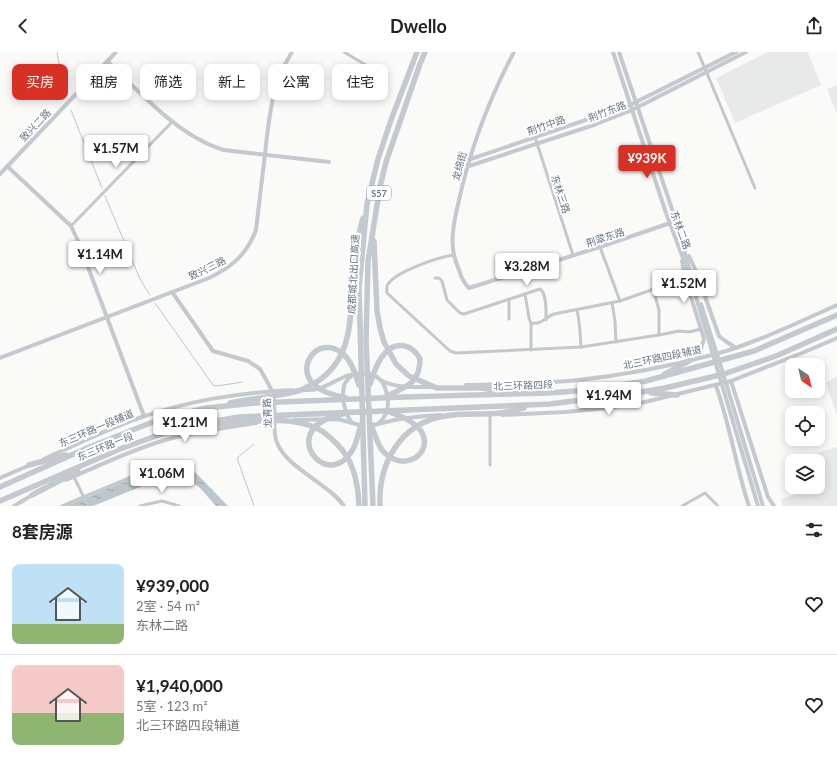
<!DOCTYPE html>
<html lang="zh">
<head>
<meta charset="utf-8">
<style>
	body { margin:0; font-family:Lato,"Noto Sans SC",sans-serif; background:#f2f2f2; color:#222; height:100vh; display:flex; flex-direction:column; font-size:15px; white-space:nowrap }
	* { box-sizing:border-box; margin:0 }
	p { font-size:13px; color:#767676 }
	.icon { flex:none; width:22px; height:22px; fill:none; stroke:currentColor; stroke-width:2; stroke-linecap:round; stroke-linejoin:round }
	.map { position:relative; height:454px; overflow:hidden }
	.details { display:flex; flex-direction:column; background:#fff; flex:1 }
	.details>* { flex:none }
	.hud { position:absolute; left:12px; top:12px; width:400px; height:36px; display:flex; gap:8px }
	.needle { width:26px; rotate:145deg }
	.buttons { position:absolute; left:785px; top:306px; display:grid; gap:8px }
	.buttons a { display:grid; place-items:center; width:40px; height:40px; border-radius:8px; background:#fff; box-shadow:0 2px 10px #0003; font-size:20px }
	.price { position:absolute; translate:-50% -34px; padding:0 9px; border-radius:4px; background:#fff; color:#222; font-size:13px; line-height:26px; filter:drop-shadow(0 1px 2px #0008) }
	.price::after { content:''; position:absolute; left:50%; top:24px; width:12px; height:9px; margin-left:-6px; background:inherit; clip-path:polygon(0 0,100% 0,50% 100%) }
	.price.selected { background:#d93025; color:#fff }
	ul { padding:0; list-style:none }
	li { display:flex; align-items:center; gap:12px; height:100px; padding:0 12px }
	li+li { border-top:1px solid #e0e0e0 }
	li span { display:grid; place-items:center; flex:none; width:112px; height:80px; border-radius:8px; color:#555 }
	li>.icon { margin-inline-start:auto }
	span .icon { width:48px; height:48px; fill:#fffc; stroke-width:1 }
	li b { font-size:17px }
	h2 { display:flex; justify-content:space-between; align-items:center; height:48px; padding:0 12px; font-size:17px }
	.chip { padding:0 14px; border-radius:8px; background:#fff; box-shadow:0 2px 10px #0003; font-size:14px; line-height:36px }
	.chip.selected { background:#d93025; color:#fff }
	header { display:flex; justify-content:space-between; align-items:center; height:52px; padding:0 12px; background:#fff; font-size:18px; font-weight:700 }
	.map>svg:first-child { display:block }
</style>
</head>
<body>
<header><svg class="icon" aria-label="back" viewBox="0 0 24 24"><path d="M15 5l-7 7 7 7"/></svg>Dwello<svg class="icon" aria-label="share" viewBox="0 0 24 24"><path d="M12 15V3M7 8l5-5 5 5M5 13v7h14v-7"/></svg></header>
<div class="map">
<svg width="837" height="454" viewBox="0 0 837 454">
	<defs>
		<pattern id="water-ripples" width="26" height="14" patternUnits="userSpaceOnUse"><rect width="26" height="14" fill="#bbc7cb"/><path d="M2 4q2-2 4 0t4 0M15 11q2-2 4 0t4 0" fill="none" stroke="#9ca6aa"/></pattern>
	</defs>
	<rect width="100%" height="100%" fill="#fafaf8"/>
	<!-- built -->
	<g fill="#e8e9e9">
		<path d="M768 0H808L821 33 735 71 716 26Z"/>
		<path d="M837 33V60H836L827 37Z"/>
		<path d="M837 324V364L826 331Z"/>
		<path d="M837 395V454H783L781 447 824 433 818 415V409H816L814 402Z"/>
	</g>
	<!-- water -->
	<path fill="url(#water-ripples)" d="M161 414H180L194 419 228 454H216L200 436 189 428 167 424 93 454H66Z"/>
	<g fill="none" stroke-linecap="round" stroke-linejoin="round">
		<!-- stream -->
		<g stroke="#bbc7cb" stroke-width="1">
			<path d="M57 0 64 40"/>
			<path d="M71 58 102 136"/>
			<path d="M105 144 140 227 150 243"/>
			<path d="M155 251 213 333 217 334 243 330"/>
			<path d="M254 454 237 406 254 392"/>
		</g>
		<!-- street -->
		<g stroke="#c3c8cc" stroke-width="3">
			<path d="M344 0 379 21"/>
			<path d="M698 0 755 136"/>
			<path d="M535 85 573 203"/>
			<path d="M71 174 172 70"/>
			<path d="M600 195 620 249 685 226"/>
			<path d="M454 203C439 205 397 219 388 232 386 234 387 237 387 241L450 299 456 301 581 295 659 283V258L653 237"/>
			<path d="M435 226H439L442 229 447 248 460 261 464 262 525 242 529 266 531 271C542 273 545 265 554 262L620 249"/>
			<path d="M525 242 540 237C547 242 546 259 546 268"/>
			<path d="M509 247V267"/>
			<path d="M612 251 615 269 616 290"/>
			<path d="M577 258C580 270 580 282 581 295"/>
			<path d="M659 283 679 279 689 280 701 277"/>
			<path d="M531 298V271"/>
			<path d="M490 413V363"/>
			<path d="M74 425 88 454"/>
			<path d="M62 454 160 413 172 411"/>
			<path d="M140 454 162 449 179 454"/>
			<path d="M682 454 705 441 718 454"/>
		</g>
		<!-- secondary -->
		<g stroke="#c3c9ce" stroke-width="4">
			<path d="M514 0C488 49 471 94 459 148 455 165 450 186 454 203 455 208 457 213 459 218 461 225 463 230 469 236L600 195 676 169"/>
			<path d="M613 0 665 158 690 225 758 454"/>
			<path d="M619 0 676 169 692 226"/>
			<path d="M107 9C141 41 179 85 224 98L329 110"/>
			<path d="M468 108 630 53 736 0"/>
			<path d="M7 114 71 174 79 191 144 364"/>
			<path d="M466 115 594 73 632 58 746 0"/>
			<path d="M0 122 116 0"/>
			<path d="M689 204 696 219 719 284 724 288 736 296"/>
			<path d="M682 209 685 226 704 287 698 306"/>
			<path d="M172 240 213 299 248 309 260 317 274 342"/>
			<path d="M701 252 726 331 763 454"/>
			<path d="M0 306 209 226C232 215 247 202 256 178 259 153 262 128 265 102 269 65 272 32 292 0"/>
			<path d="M351 324C348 327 345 330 344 334 341 346 345 362 352 371"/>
			<path d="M731 329 768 445 774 454"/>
			<path d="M466 333C503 332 541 332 578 328 624 323 671 314 716 302 758 290 797 271 837 253"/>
			<path d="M716 334C730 373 736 415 749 454"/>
			<path d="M302 338C322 339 326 333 342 326 350 322 361 321 370 322 376 322 378 327 382 329 396 336 416 335 431 335"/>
			<path d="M274 348C275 361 273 376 276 388 284 415 327 430 344 454"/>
			<path d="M502 363 565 360 607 356 645 350 731 329 802 301 837 286"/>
			<path d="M294 368 338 367 363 374"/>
			<path d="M379 371C392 359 389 343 382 329"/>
			<path d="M369 374 399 367 425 364 441 363"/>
			<path d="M44 407C75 393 107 377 139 366 190 348 239 341 292 338"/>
			<path d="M0 426 30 413"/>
			<path d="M66 428C98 414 129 399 162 389 192 380 225 376 256 371"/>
			<path d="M14 454 34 442"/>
		</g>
		<!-- highway -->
		<g stroke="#c3c9ce" stroke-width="5.5">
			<path d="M374 189 377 259 380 276 384 290 396 312 409 324 437 336H481L503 339"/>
			<path d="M665 322 689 309"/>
			<path d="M370 332C373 322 377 309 385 301 397 288 413 293 420 307 420 332 405 335 385 345"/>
			<path d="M651 341 677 343"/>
			<path d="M346 346C337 344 328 342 320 337 290 320 317 281 342 301 352 309 355 322 359 333"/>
			<path d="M230 351C253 346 278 345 301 338 306 336 310 333 315 331 354 307 350 265 353 225 355 205 357 185 363 166"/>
			<path d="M343 362C337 364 329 365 323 369 286 389 330 438 353 397 357 390 358 381 361 373"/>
			<path d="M214 372C246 371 289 362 318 377 325 380 331 386 337 392 354 409 358 431 359 454"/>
			<path d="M371 372C374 381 377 391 382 398 403 423 435 401 421 379 413 368 398 363 387 359"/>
			<path d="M29 413 66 403"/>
			<path d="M0 435 87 396 158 368 206 356 256 351 404 345 548 341 590 338 646 329 754 299 837 263"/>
			<path d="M32 443 78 419"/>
			<path d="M0 449 120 397 167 380 192 373 239 365 550 352 629 342 665 336 724 322 776 304 837 277"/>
			<path d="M365 454 359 236 367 152 378 107 391 68 417 0"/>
			<path d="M373 454 366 288 368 209 380 135 386 110 420 12 425 0"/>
			<path d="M380 454C378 412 400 371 445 364 463 361 482 363 500 361 508 360 516 358 524 356"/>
		</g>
	</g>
	<g text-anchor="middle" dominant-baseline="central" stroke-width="4" stroke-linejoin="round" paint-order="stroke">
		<!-- shield labels -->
		<rect fill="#fff" stroke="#939fa8" stroke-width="1" x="367" y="134" width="24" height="14" rx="3"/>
		<g font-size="9" font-weight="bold" fill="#657683">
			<text x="379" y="141">S57</text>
		</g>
		<!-- street labels -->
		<g font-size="10" fill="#657683" stroke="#fff">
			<text transform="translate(607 59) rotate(-21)">荆竹东路</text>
			<text transform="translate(35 73) rotate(-47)">致兴二路</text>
			<text transform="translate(546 73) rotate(-19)">荆竹中路</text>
			<text transform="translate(459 114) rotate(-75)">龙绵街</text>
			<text transform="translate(561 142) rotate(72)">东林三路</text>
			<text transform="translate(681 178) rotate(70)">东林二路</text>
			<text transform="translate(605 185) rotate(-18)">荆翠东路</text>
			<text transform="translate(207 216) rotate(-26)">致兴三路</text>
			<text transform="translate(353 222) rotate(-87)">成都城北出口高速</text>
			<text transform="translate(662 305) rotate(-12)">北三环路四段辅道</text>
			<text transform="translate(523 333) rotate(-2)">北三环路四段</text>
			<text transform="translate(267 361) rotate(-93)">龙青路</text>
			<text transform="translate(96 376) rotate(-23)">东三环路一段辅道</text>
			<text transform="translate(105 394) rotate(-22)">东三环路一段</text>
		</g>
	</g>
</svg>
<div class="buttons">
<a><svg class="needle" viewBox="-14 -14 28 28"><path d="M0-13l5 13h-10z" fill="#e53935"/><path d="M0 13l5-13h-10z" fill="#767676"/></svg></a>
<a><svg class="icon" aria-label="locate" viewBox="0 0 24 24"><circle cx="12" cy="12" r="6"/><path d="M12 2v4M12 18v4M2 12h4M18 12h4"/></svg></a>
<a><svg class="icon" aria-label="layers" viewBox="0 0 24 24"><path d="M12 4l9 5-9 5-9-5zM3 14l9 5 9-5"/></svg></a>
</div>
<b class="price" style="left:116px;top:117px">¥1.57M</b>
<b class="price selected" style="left:647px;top:127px">¥939K</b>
<b class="price" style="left:100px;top:223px">¥1.14M</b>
<b class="price" style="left:527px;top:235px">¥3.28M</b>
<b class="price" style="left:684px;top:252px">¥1.52M</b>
<b class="price" style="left:609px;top:364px">¥1.94M</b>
<b class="price" style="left:185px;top:391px">¥1.21M</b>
<b class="price" style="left:162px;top:442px">¥1.06M</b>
<div class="hud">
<a class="chip selected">买房</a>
<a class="chip">租房</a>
<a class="chip">筛选</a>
<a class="chip">新上</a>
<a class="chip">公寓</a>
<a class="chip">住宅</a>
</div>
</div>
<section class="details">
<h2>8套房源<svg class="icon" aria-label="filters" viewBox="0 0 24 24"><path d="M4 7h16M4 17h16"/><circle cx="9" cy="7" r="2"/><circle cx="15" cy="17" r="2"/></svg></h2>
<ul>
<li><span style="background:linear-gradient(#bfe0f5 75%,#8fb573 0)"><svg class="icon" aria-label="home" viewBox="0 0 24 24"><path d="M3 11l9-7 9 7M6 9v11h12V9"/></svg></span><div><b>¥939,000</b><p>2室 · 54 m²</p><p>东林二路</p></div><svg class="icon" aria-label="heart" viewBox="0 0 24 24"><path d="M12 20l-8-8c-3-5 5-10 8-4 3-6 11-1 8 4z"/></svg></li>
<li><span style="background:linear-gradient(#f6c9c9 60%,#8fb573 0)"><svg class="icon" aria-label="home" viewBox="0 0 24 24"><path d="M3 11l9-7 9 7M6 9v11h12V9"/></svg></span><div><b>¥1,940,000</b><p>5室 · 123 m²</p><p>北三环路四段辅道</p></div><svg class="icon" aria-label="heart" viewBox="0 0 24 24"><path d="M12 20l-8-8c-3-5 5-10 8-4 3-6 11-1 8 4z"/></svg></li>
</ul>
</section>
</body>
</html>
